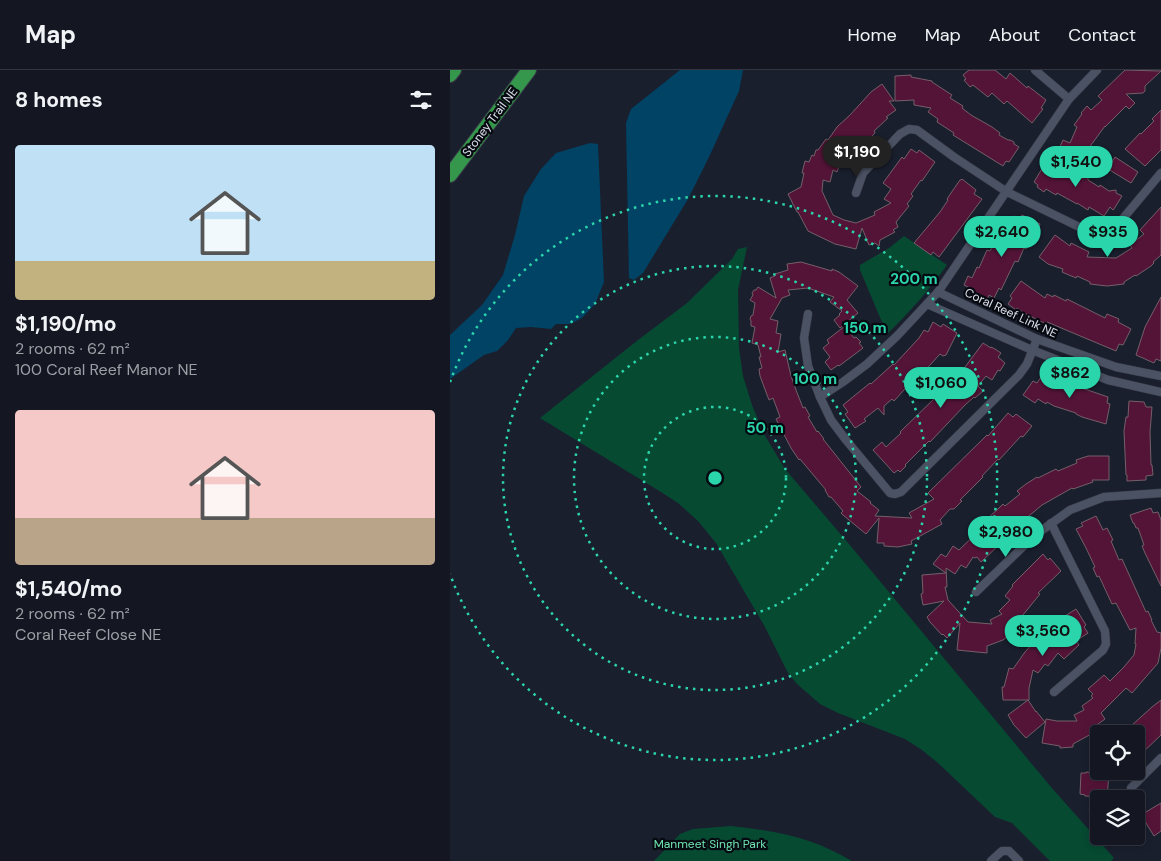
<!DOCTYPE html>
<html lang="en">
<head>
<meta charset="utf-8">
<style>
	body { margin:0; font-family:"DM Sans",sans-serif; background:#21242f; color:#f1f3f6; height:100vh; display:flex; flex-direction:column; font-size:19px; white-space:nowrap }
	* { box-sizing:border-box; margin:0 }
	p { font-size:16px; color:#9d9fa5 }
	.icon { flex:none; width:28px; height:28px; fill:none; stroke:currentColor; stroke-width:2; stroke-linecap:round; stroke-linejoin:round }
	.map { position:relative; flex:1; overflow:hidden }
	.panel { display:flex; flex-direction:column; background:#141722; width:450px }
	.panel>* { flex:none }
	.tools { position:absolute; left:640px; top:655px; display:grid; gap:10px }
	.tools a { display:grid; place-items:center; width:55px; height:55px; border-radius:5px; background:#141722; box-shadow:0 2px 8px #0003,0 0 0 1px #333640; font-size:25px }
	.price { position:absolute; translate:-50% -42px; padding:0 11px; border-radius:18px; background:#2bd5ac; color:#111; font-size:16px; line-height:32px; filter:drop-shadow(0 1px 2px #0008) }
	.price::after { content:''; position:absolute; left:50%; top:30px; width:15px; height:11px; margin-left:-8px; background:inherit; clip-path:polygon(0 0,100% 0,50% 100%) }
	.price.active { background:#222; color:#fff }
	ul { padding:0; list-style:none }
	li { display:grid; align-content:center; gap:10px; height:265px; padding:0 15px }
	li span { display:grid; place-items:center; height:155px; border-radius:5px; color:#555 }
	li>.icon { margin-inline-start:auto }
	span .icon { width:90px; height:90px; fill:#fffc; stroke-width:1 }
	li b { font-size:21px }
	h2 { display:flex; justify-content:space-between; align-items:center; height:60px; padding:0 15px; font-size:21px }
	header { display:flex; align-items:center; gap:30px; box-sizing:border-box; height:70px; padding:0 25px; background:#141722; border-bottom:1px solid #333640 }
	header strong { font-size:24px }
	nav { display:flex; gap:28px; margin-inline-start:auto; font-size:18px }
	main { display:flex; flex:1; min-height:0 }
	.map>svg:first-child { display:block }
</style>
</head>
<body>
<header>
<strong>Map</strong>
<nav><a>Home</a><a>Map</a><a>About</a><a>Contact</a></nav>
</header>
<main>
<section class="panel">
<h2>8 homes<svg class="icon" aria-label="filters" viewBox="0 0 24 24"><path d="M4 7h16M4 17h16"/><circle cx="9" cy="7" r="2"/><circle cx="15" cy="17" r="2"/></svg></h2>
<ul>
<li><span style="background:linear-gradient(#bfe0f5 75%,#c2b280 0)"><svg class="icon" aria-label="home" viewBox="0 0 24 24"><path d="M3 11l9-7 9 7M6 9v11h12V9"/></svg></span><div><b>$1,190/mo</b><p>2 rooms · 62 m²</p><p>100 Coral Reef Manor NE</p></div></li>
<li><span style="background:linear-gradient(#f6c9c9 70%,#b9a48a 0)"><svg class="icon" aria-label="home" viewBox="0 0 24 24"><path d="M3 11l9-7 9 7M6 9v11h12V9"/></svg></span><div><b>$1,540/mo</b><p>2 rooms · 62 m²</p><p>Coral Reef Close NE</p></div></li>
</ul>
</section>
<div class="map">
<svg width="711" height="791" viewBox="0 0 711 791">
	<rect width="100%" height="100%" fill="#1a1f2e"/>
	<!-- green -->
	<g fill="#064a32">
		<path d="M454 166 497 195C479 220 460 242 437 264L410 200V195L439 178Z"/>
		<path d="M297 177 288 220 289 278 293 306 302 335 314 364 335 399 399 474 601 717 664 788 661 791H600L562 753 545 747 488 693 472 680 455 669 388 643 370 634 347 614 338 603 315 557 266 473 248 451 228 433 211 422 90 348 188 270 237 233 282 189 288 179Z"/>
		<path d="M281 756C307 759 334 762 359 771 374 776 388 783 402 791H204L230 764 243 759Z"/>
	</g>
	<!-- water -->
	<g fill="#004364">
		<path d="M230 0H293L289 21 259 87 238 129 193 203 184 210 179 208 176 53 181 39Z"/>
		<path d="M140 73 148 74 154 212 145 234 132 248 120 254H106L101 259 81 257 66 258 58 270 47 281 34 285 0 309V265L32 235 53 205 65 165 74 126 91 99 106 83Z"/>
	</g>
	<!-- building -->
	<g fill="#541438" stroke="#745f68">
		<path d="M519 0H545L556 9 560 3 577 18 578 16 596 30 591 38 593 39 582 53 557 31 554 34 542 23 538 27 523 15 520 17 514 10 516 9 513 5Z"/>
		<path d="M675 0 711 1 695 16V21L693 23 676 24 685 33 679 39 676 36 655 57V56L641 75 637 84 635 83V85L629 81 625 86 609 79 613 70 620 73 627 57 624 55 632 44 631 43 637 36 641 40 652 30 648 26Z"/>
		<path d="M461 5V7L482 11V12L502 25 500 28 513 36 512 38 521 45 542 57 550 63 549 65 558 70H560L564 72V74L569 77 559 92 556 91 553 96 503 65 504 63 487 52 488 49 478 42 481 38 464 35V30L445 31V6Z"/>
		<path d="M432 14 444 31H439L446 40 436 47 438 48 424 61 425 63 410 78 409 77 398 92 392 89 387 102 383 100 380 112 373 110 372 121 383 145 394 150 406 153 425 145 424 142 441 133 434 129 441 119 433 113 452 87 454 89 461 79 467 83 469 80 485 92 472 111 471 110 461 124 463 126 457 134 459 136 446 152 448 157 443 160 445 162 430 170 429 176 425 173 419 175 412 158 406 179 385 174 358 161 348 142H347L338 124 351 117 354 103H352L355 91 359 92 362 85 364 86 366 80H368L376 69 378 70 387 57 400 45 421 22Z"/>
		<path d="M711 40V80L695 96 675 79 690 63 691 64 704 51 702 49Z"/>
		<path d="M599 87 610 94 609 95 626 106 627 104 633 108 638 105V110L649 117 650 115 659 121 666 120V123L672 126 664 139 663 140 660 137 654 146 639 137 638 140 627 133V134L607 123 606 125 596 119 594 122 587 117 588 115 584 112Z"/>
		<path d="M665 87 688 102 681 113 658 99Z"/>
		<path d="M512 109 526 120 524 124 532 129 489 187 483 182 481 185 464 173 490 142 498 130 497 129 503 120 510 110H511Z"/>
		<path d="M711 137V185L703 192 704 193 701 196 686 206 685 205 674 212V214L657 216 640 214V212L627 206 626 208 612 202 613 199 598 194 589 187 605 165 620 176 621 173 639 182 637 187 666 188 682 178 680 175 694 164 690 160Z"/>
		<path d="M572 145 590 154 581 174 579 173 576 179 574 178 568 192 565 191 551 220 549 218 544 228 539 225 537 230 523 223 524 220 514 215 518 206 522 208 527 197 529 198 537 180 540 181 545 172 549 173 557 155 559 156 564 146 570 149Z"/>
		<path d="M351 192 382 201V199L389 202 408 216 397 230 408 243 390 258 384 250 390 245 389 244 392 241 380 232 384 227 358 218 338 220 340 225 332 228 320 249 328 251 326 263 331 264 328 282 335 280 341 306 346 320 353 338 355 337 360 346 358 347 367 362 368 361 374 369H373L411 417 407 421 421 432 420 433 429 440 425 446 462 448 459 443 484 429 478 423 537 365 538 366 558 343 563 347 566 344 582 356 573 367 571 366 549 390 548 389 532 406 533 407 510 430 512 431 504 439H500L490 450 492 454 461 471 462 474 448 477 434 476V473H427L429 448 416 464 393 445 391 443 393 441 381 427H379L375 420H376L350 389 349 390 341 378 326 349 330 347 323 328 319 330 310 306 309 299 312 298 309 287H311L308 275 302 273 305 257 301 256V251L300 249 301 246 303 245 305 233 300 230 303 225 302 223 304 220H306L308 217 326 228 320 208 325 206V204L338 200 337 194Z"/>
		<path d="M571 211 595 228 597 224 603 227 604 225 616 231 617 229 655 248 657 244 669 249 668 252 681 259 673 275 669 274 666 281 597 252 596 254 574 243 567 238 566 240 558 234 562 228 560 226Z"/>
		<path d="M711 227V291L706 289 704 293 686 285 695 257Z"/>
		<path d="M483 252 491 257 493 254 507 263 496 285 493 286 490 284 471 305 470 304 463 310 444 331 442 329 434 336V345L428 338 414 349 416 351 405 358 395 344 398 342 393 335 420 313 421 314 443 294 444 295 469 268 474 260 478 262Z"/>
		<path d="M395 256 404 268 406 267 411 272 409 273 413 278 389 296 388 295 381 300 375 292 380 287 373 278 379 273 377 270Z"/>
		<path d="M533 273 541 278V277L545 279 551 283 548 287 555 293 550 301 548 300 542 310 536 306 528 316 533 321 525 328 524 327 515 335 480 372 479 371 455 395 456 396 450 402 448 400 444 403 423 380 432 372 436 377 451 363 450 362 488 325 505 306 504 304 510 299 512 301Z"/>
		<path d="M593 304 603 311 605 308 621 319 623 315 658 327 657 333 660 334 656 354 632 347 626 344V343L604 336 597 332 596 334 588 329 585 333 573 325 583 311 587 313Z"/>
		<path d="M679 331 694 332 696 337H702L700 362 701 395H702L703 405 696 406V410L677 411V405H676L674 361 676 347H678Z"/>
		<path d="M638 386H659V410H642L643 412 623 419 622 418 592 435 568 455 569 456 531 492 527 487 525 488 523 487 516 498 511 495 505 504 496 498 497 517H495L498 530 518 552 542 554 540 550 552 544 549 541 560 530 555 526 563 516 562 515 593 484 598 490 600 488 611 501 588 523 590 524 568 551 571 554 568 557V558L553 570 537 576V583L507 580 510 553 497 568 493 564 492 565 480 552 477 547 494 531 473 535 471 524 473 523 472 505 496 503 483 494 491 484 496 487 503 476 509 480 534 456V455L538 450 537 449 549 438 553 434 555 436 570 424 567 421 576 414 587 407 588 408 606 399 608 401 627 393 626 390Z"/>
		<path d="M701 438 703 443 708 442 711 450V516L695 483 692 476 694 475 688 458H686L684 453H683L680 445Z"/>
		<path d="M646 446 653 460 657 458 663 470 661 471 669 490 672 489 696 542 698 541 702 550H701L707 562 711 563V578L708 593 682 623 676 618 651 643 655 649 641 659 643 663 623 674V677L610 678V676L592 673 596 649 607 651H627L624 645 634 640 632 636 643 628 641 626 643 624 638 619 654 605 660 611 673 598 684 585 686 574H685L686 558 680 560 666 533 662 534 649 506 647 507 643 498 645 497 636 478 626 459 633 456 631 453Z"/>
		<path d="M626 539 636 555 634 557 638 563 626 571 629 575 614 589 608 583 598 596 595 594 588 603 583 600 579 618V630H553L552 617H554L559 598 563 599 575 582 585 571 591 575 619 552 615 546Z"/>
		<path d="M578 630 586 642V641L595 652 576 668 564 655 558 645Z"/>
		<path d="M711 630V665L690 685 686 681V664H679L684 659 681 656 702 637Z"/>
		<path d="M636 702 659 704 657 727 635 726V725L630 724 631 703H636Z"/>
		<path d="M649 732V753L639 739Z"/>
		<path d="M711 733V761L704 766 691 745Z"/>
	</g>
	<g fill="none" stroke-linecap="round" stroke-linejoin="round">
		<defs>
			<g id="street">
				<path d="M585 0 619 29"/>
				<path d="M406 123 413 103 450 64 459 59 467 60 504 87 557 122 650 167 660 164 711 103"/>
				<path d="M488 222 587 269 666 297 711 306"/>
				<path d="M477 234 582 280 658 310 711 322"/>
				<path d="M358 244 354 268 358 296 370 327 381 350 396 370 440 423 445 424 451 422 569 305 577 294 587 269"/>
				<path d="M370 327 393 312 417 294 447 266 488 222 619 29 647 0"/>
				<path d="M601 453 655 561 656 574 653 580 604 622"/>
				<path d="M526 522 584 466 620 440 654 427 711 423"/>
				<path d="M681 718 711 688"/>
				<path d="M541 791 552 781H559L569 791"/>
			</g>
			<g id="highway">
				<path d="M0 5 4 0"/>
				<path d="M0 105 79 0"/>
			</g>
		</defs>
		<!-- street casing -->
		<use href="#street" stroke="#393d49" stroke-width="9"/>
		<!-- highway casing -->
		<use href="#highway" stroke="#393d49" stroke-width="16"/>
		<!-- street -->
		<use href="#street" stroke="#4b5263" stroke-width="8"/>
		<!-- highway -->
		<use href="#highway" stroke="#35974b" stroke-width="14"/>
	</g>
	<!-- distance rings -->
	<g fill="none" stroke="#2bd5ac" stroke-width="2.5" stroke-dasharray="2.5 5">
		<circle cx="265" cy="408" r="71"/>
		<circle cx="265" cy="408" r="141"/>
		<circle cx="265" cy="408" r="212"/>
		<path d="M0 312A282 282 0 1 1 0 504"/>
	</g>
	<g text-anchor="middle" dominant-baseline="central" stroke-width="4.5" stroke-linejoin="round" paint-order="stroke">
		<!-- street labels -->
		<g font-size="12" fill="#dce0eb" stroke="#070910">
			<text transform="translate(40 52) rotate(-53)">Stoney Trail NE</text>
			<text transform="translate(561 243) rotate(25)">Coral Reef Link NE</text>
		</g>
		<!-- park labels -->
		<g font-size="12" fill="#6ee5b1" stroke="#070910">
			<text x="260" y="774">Manmeet Singh Park</text>
		</g>
	</g>
	<circle cx="265" cy="408" r="8" fill="#2bd5ac" stroke="#070910" stroke-width="2.5"/>
	<g font-size="15" text-anchor="middle" font-weight="bold" fill="#2bd5ac" stroke="#070910" stroke-width="4.5" stroke-linejoin="round" paint-order="stroke">
		<text x="464" y="214">200 m</text>
		<text x="415" y="263">150 m</text>
		<text x="365" y="314">100 m</text>
		<text x="315" y="363">50 m</text>
	</g>
</svg>
<div class="tools">
<a><svg class="icon" aria-label="locate" viewBox="0 0 24 24"><circle cx="12" cy="12" r="6"/><path d="M12 2v4M12 18v4M2 12h4M18 12h4"/></svg></a>
<a><svg class="icon" aria-label="layers" viewBox="0 0 24 24"><path d="M12 4l9 5-9 5-9-5zM3 14l9 5 9-5"/></svg></a>
</div>
<b class="price active" style="left:407px;top:108px">$1,190</b>
<b class="price" style="left:626px;top:118px">$1,540</b>
<b class="price" style="left:552px;top:188px">$2,640</b>
<b class="price" style="left:658px;top:188px">$935</b>
<b class="price" style="left:620px;top:329px">$862</b>
<b class="price" style="left:491px;top:339px">$1,060</b>
<b class="price" style="left:556px;top:488px">$2,980</b>
<b class="price" style="left:593px;top:587px">$3,560</b>
</div>
</main>
</body>
</html>
